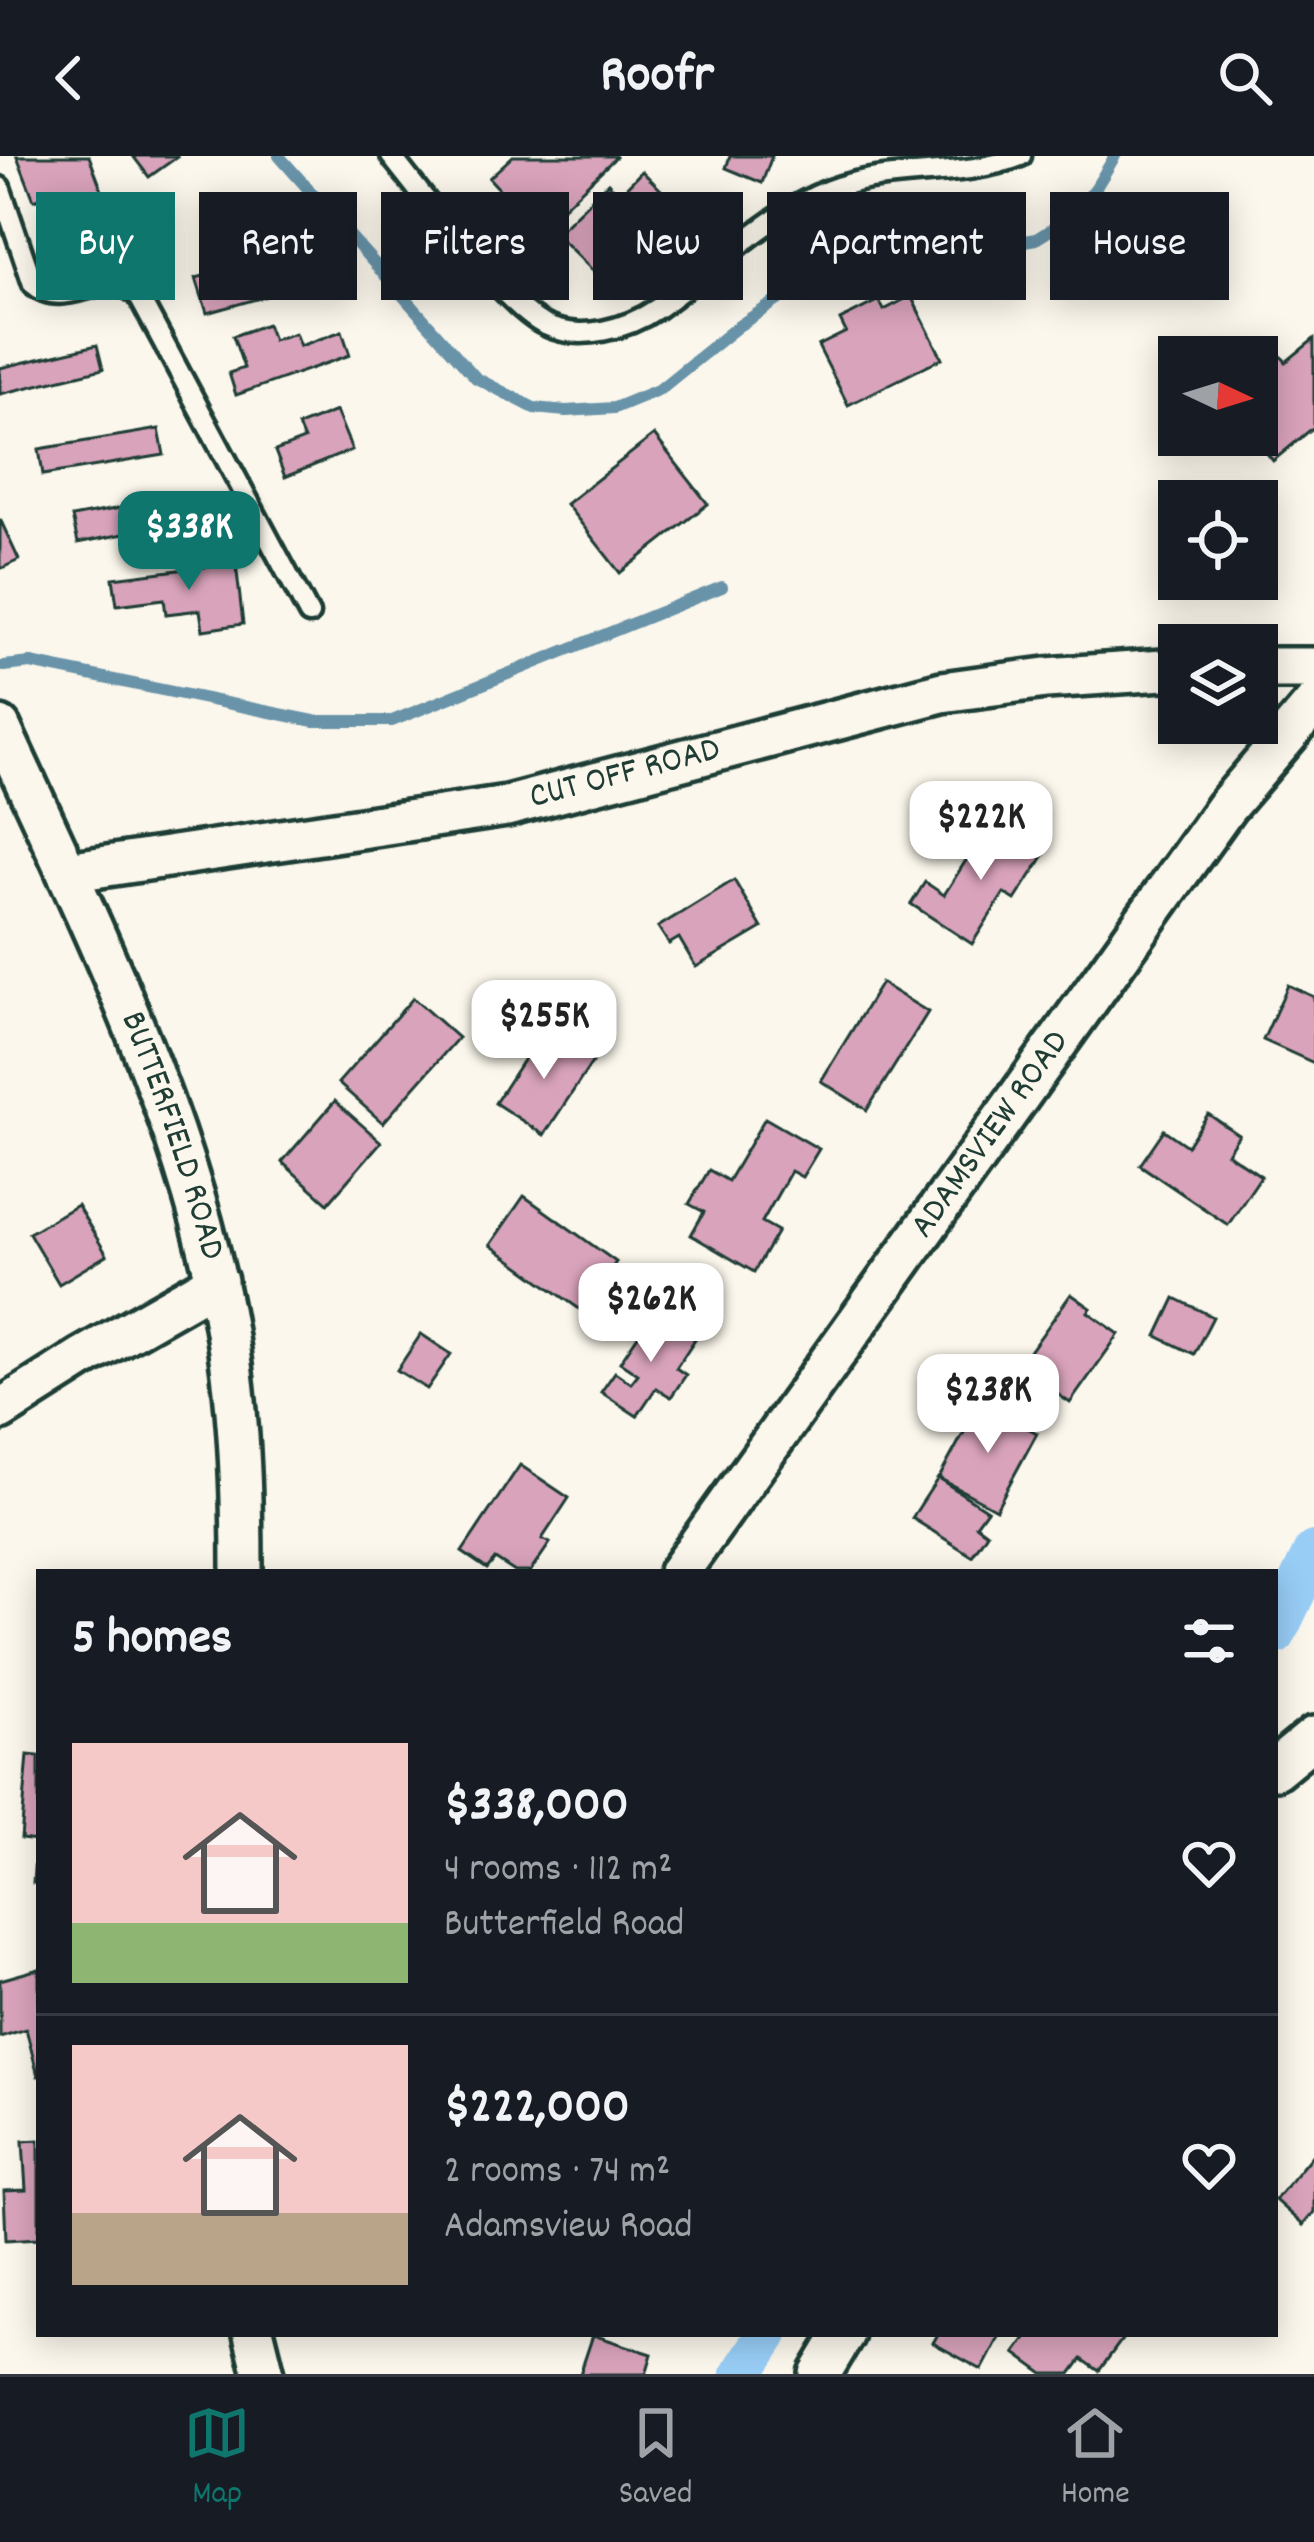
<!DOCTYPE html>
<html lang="en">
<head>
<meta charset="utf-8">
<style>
	body { margin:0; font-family:Dekko,sans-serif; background:#242831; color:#f1f3f6; height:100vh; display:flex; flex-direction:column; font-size:45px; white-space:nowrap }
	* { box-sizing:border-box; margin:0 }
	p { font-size:39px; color:#9ea1a6 }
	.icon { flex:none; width:66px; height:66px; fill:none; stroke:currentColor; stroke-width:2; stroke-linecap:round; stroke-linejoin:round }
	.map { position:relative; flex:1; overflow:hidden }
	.sheet { position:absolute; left:36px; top:1413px; width:1242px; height:768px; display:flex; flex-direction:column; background:#171b24; border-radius:0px; box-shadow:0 6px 30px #0003 }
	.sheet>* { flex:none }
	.top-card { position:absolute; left:36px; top:36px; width:1242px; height:108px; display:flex; gap:24px }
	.needle { width:78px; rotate:94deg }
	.tools { position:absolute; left:1158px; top:180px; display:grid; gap:24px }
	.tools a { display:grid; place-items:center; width:120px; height:120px; border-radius:0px; background:#171b24; box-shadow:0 6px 30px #0003; font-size:60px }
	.price { position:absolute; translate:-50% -102px; padding:0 27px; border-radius:24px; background:#fff; color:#222; font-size:39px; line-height:78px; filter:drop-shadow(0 3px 6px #0008) }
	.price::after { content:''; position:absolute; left:50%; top:72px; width:36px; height:27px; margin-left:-18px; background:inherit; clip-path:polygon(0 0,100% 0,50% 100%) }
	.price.on { background:#0f766e; color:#fff }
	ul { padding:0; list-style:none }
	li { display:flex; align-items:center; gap:36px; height:300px; padding:0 36px }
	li+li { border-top:3px solid #363941 }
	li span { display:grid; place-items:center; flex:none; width:336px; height:240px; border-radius:0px; color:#555 }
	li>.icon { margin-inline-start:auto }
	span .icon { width:144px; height:144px; fill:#fffc; stroke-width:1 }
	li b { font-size:51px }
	h2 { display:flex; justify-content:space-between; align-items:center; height:144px; padding:0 36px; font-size:51px }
	.chip { padding:0 42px; border-radius:0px; background:#171b24; box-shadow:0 6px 30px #0003; font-size:42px; line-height:108px }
	.chip.on { background:#0f766e; color:#fff }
	header { display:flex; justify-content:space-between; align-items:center; height:156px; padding:0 36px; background:#171b24; font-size:54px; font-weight:800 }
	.tab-bar { display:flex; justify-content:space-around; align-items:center; height:168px; border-top:3px solid #363941; background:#171b24; font-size:33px; color:#9ea1a6 }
	.tab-bar a { display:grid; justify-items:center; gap:6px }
	.tab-bar .on { color:#0f766e }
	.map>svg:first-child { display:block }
</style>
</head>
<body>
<header><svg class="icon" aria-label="back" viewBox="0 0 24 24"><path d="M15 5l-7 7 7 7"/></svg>Roofr<svg class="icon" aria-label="search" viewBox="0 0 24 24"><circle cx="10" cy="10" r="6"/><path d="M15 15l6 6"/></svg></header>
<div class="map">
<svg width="1314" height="2218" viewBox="0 0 1314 2218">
	<rect width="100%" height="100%" fill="#fbf7ec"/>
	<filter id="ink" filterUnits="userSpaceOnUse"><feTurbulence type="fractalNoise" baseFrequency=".00833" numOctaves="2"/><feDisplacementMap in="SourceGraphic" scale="24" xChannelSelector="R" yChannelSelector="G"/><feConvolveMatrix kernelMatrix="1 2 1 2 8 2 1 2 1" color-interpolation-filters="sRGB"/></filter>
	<g filter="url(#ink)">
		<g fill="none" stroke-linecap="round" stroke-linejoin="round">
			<!-- stream -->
			<g stroke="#6893a8" stroke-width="12">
				<path d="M279 0 476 222 534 252 566 255 614 252 660 233 737 171 813 121 1036 83 1071 61 1095 33 1115 0"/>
				<path d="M4 510 31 507 314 565H392L722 431"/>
			</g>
			<!-- canal -->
			<g stroke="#98cdf6" stroke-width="42">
				<path d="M1275 1478 1314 1396"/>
				<path d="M742 2218 768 2178"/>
			</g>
		</g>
		<!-- building -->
		<g fill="#d9a3bb" stroke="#1f3d34" stroke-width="3">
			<path d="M17 0H89L107 48 67 63 56 36 34 44Z"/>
			<path d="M133 0H176L177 1 149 21Z"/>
			<path d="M513 0H615L616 1 538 75 489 22Z"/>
			<path d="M730 0H772L762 27 726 12Z"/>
			<path d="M642 15 689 62 614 136 556 78 608 27 619 39Z"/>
			<path d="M292 105 299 131 207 157 196 122 221 115 223 124Z"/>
			<path d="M911 140 942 202 848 249 818 190 846 176 840 164 879 144 884 154Z"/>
			<path d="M267 168 273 184 295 177 300 190 342 175 350 199 236 239 229 217 244 212 233 180Z"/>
			<path d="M1314 183V271L1273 305 1252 279H1257V201L1272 189 1286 206Z"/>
			<path d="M97 189 103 213 0 238V212Z"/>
			<path d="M336 255 352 294 285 321 275 295 304 284 298 270Z"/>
			<path d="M159 273 164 299 43 319 39 293Z"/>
			<path d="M654 279 708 348 620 417 566 348Z"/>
			<path d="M190 339 195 364 78 387 72 361Z"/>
			<path d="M0 363 19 404 0 413Z"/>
			<path d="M236 407 243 468 203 474 200 454 166 458 164 443 117 449 113 422Z"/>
			<path d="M991 665 1044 699 1015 744 1004 737 972 788 911 748 925 726 944 739Z"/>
			<path d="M734 724 762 772 696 811 679 782 669 788 658 771Z"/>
			<path d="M881 827 928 856 867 954 821 925Z"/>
			<path d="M1288 829 1314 841V907L1263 884Z"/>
			<path d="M413 842 458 882 383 967 338 927Z"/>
			<path d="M544 872 593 905 544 979 495 947Z"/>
			<path d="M335 945 381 986 328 1047 282 1006Z"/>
			<path d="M1208 958 1239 979 1227 997 1261 1020 1228 1069 1140 1009 1164 974 1187 990Z"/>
			<path d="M765 962 819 993 802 1021 791 1015 762 1066 778 1075 754 1116 691 1079 704 1056 689 1048 709 1014 728 1025Z"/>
			<path d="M524 1040 616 1106 582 1155 490 1089Z"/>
			<path d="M77 1049 107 1099 59 1128 29 1077Z"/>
			<path d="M1071 1138 1091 1152 1088 1156 1119 1178 1070 1247 1019 1211Z"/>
			<path d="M1175 1142 1213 1161 1194 1198 1157 1180Z"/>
			<path d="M654 1156 695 1183 676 1212 686 1219 671 1241 656 1232 637 1260 601 1236 615 1216 631 1227 638 1218 620 1206Z"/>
			<path d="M421 1178 451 1198 427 1233 397 1214Z"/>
			<path d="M980 1247 1037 1277 996 1353 939 1322Z"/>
			<path d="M520 1309 569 1342 542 1383 550 1387 530 1416H515L495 1403 487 1413 462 1396Z"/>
			<path d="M938 1322 987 1354 976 1369 987 1377 972 1400 912 1362Z"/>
			<path d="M28 1599 39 1600V1728L33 1727 36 1685 21 1683Z"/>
			<path d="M39 1813V1920H38L26 1873 0 1881V1824Z"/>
			<path d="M39 1984V2082L6 2084 4 2035 26 2034 23 1985Z"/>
			<path d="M1314 1997V2056L1303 2069 1275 2044Z"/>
			<path d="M938 2178H996L1000 2180 982 2214 933 2187Z"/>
			<path d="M1029 2178H1126L1099 2215 1082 2203 1071 2218H1044L1015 2197Z"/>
			<path d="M593 2179 652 2198 646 2218H580Z"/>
		</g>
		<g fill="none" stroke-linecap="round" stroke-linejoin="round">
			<defs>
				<g id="lane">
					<path d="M391 0C422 38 505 151 545 169 580 186 627 173 658 152 710 116 757 68 815 40 880 8 956 26 1021 0"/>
					<path d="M0 31 33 128C58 151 90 126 120 127L138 139 309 458"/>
				</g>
				<g id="street">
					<path d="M1257 512H1314"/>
					<path id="s1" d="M0 571C82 750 173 932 216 1125 238 1220 242 1319 242 1416"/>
					<path id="s2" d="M67 716 507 650 942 536 1046 522 1179 513"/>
					<path d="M0 1254 82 1202 217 1125"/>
					<path id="s3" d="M679 1416 1226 651 1314 548"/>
					<path d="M1275 1613 1314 1581"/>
					<path d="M254 2178 264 2218"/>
					<path d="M820 2218 844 2178"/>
				</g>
			</defs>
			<!-- lane casing -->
			<use href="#lane" stroke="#1f3d34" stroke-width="27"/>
			<!-- street casing -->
			<use href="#street" stroke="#1f3d34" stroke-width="48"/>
			<!-- lane -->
			<use href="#lane" stroke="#fbf7ec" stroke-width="18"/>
			<!-- street -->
			<use href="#street" stroke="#fbf7ec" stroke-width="39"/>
		</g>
	</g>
	<g text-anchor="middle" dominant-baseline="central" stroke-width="10" stroke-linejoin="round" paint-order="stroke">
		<!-- street labels -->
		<g font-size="36" fill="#1f3d34" stroke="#fbf7ec">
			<text stroke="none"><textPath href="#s2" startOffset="567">CUT OFF ROAD</textPath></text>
			<text stroke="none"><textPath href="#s3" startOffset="537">ADAMSVIEW ROAD</textPath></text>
			<text stroke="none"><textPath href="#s1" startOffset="444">BUTTERFIELD ROAD</textPath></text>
		</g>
	</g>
</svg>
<div class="tools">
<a><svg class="needle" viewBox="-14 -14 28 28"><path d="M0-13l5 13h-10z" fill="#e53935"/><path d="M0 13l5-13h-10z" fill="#9ea1a6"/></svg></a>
<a><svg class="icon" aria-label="locate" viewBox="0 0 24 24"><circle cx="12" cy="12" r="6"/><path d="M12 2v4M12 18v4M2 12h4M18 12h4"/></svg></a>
<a><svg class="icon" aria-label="layers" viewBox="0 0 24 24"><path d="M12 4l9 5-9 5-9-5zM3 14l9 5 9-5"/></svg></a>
</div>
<b class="price on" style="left:189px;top:437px">$338K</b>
<b class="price" style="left:981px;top:727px">$222K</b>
<b class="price" style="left:544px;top:926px">$255K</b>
<b class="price" style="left:651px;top:1209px">$262K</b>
<b class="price" style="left:988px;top:1300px">$238K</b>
<div class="top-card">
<a class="chip on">Buy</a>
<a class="chip">Rent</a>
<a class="chip">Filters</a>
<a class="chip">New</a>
<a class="chip">Apartment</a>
<a class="chip">House</a>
</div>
<section class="sheet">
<h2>5 homes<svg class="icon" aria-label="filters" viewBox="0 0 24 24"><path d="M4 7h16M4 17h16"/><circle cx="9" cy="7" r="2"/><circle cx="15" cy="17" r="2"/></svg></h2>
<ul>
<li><span style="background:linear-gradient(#f6c9c9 75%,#8fb573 0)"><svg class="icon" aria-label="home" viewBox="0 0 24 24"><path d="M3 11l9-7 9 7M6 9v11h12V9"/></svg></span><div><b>$338,000</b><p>4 rooms · 112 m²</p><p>Butterfield Road</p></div><svg class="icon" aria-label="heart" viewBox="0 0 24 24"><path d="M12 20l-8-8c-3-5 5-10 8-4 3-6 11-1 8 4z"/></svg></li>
<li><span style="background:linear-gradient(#f6c9c9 70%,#b9a48a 0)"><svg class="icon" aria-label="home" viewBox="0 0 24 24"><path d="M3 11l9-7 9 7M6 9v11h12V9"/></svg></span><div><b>$222,000</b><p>2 rooms · 74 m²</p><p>Adamsview Road</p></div><svg class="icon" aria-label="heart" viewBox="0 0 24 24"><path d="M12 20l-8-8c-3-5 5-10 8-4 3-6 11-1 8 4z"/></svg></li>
</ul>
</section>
</div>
<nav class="tab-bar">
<a class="on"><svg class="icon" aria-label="map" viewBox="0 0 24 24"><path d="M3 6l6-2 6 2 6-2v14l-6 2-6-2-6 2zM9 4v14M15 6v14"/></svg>Map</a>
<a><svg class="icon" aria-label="saved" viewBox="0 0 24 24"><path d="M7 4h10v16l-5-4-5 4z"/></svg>Saved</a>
<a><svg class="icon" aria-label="home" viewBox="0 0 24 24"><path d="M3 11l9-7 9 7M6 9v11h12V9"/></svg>Home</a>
</nav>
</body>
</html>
